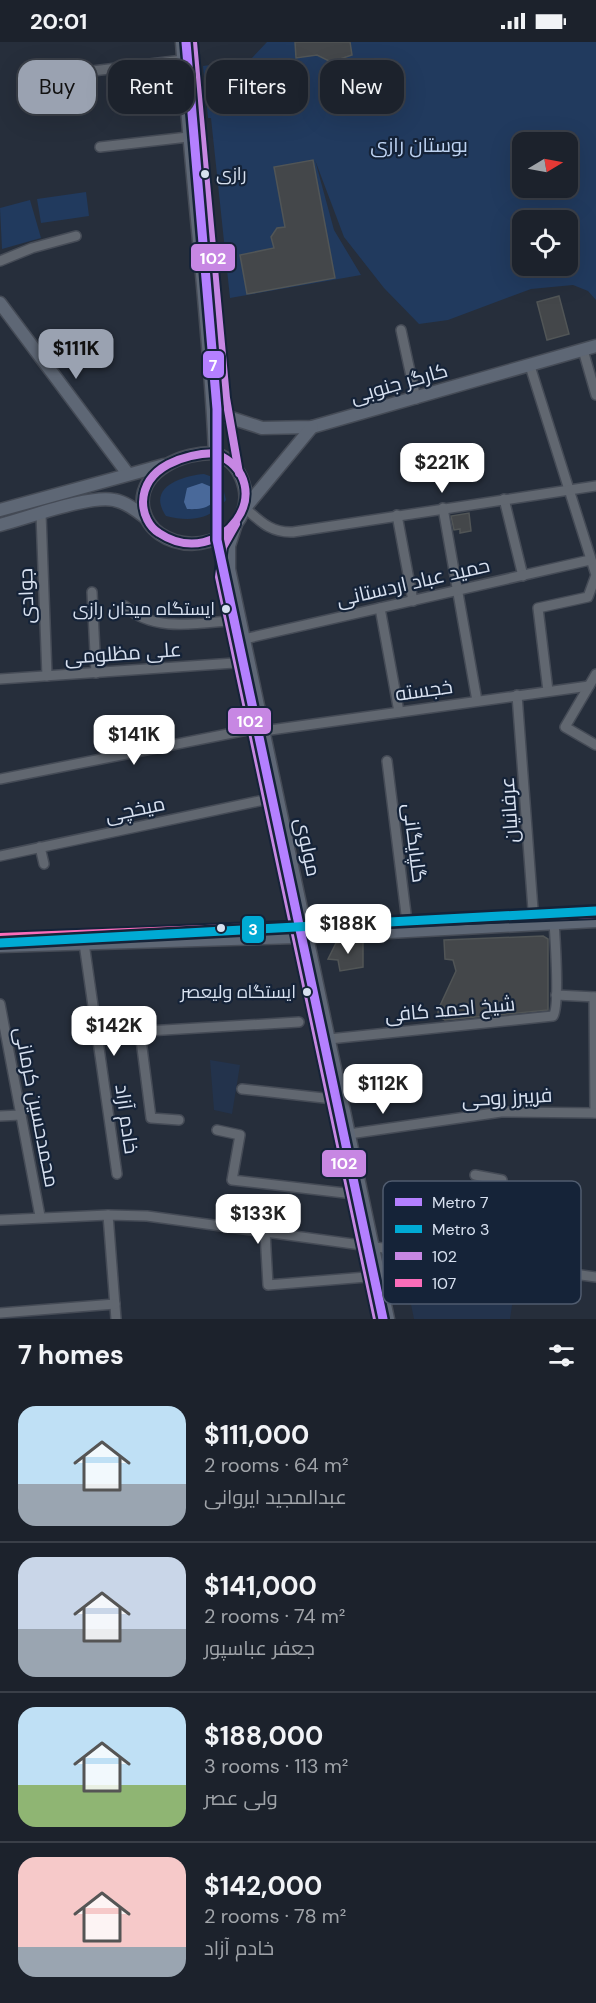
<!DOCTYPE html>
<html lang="en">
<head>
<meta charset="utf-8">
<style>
	body { margin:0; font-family:"DM Sans",Cairo,sans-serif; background:#252a34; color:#f1f3f6; height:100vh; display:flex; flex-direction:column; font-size:22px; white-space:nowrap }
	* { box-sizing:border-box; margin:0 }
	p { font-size:20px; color:#a0a4a9 }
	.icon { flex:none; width:33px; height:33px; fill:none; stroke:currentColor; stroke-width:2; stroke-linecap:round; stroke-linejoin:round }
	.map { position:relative; height:1277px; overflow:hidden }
	.drawer { display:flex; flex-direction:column; background:#1c222c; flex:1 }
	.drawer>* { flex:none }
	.banner { position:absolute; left:18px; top:18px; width:561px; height:54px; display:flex; gap:12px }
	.needle { width:39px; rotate:80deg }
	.buttons { position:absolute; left:512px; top:90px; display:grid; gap:12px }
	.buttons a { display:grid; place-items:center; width:66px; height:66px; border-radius:12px; background:#1c222c; box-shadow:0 6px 24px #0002,0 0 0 2px #3a3f48; font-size:30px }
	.price { position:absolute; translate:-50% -51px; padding:0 14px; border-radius:12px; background:#fff; color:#222; font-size:20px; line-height:39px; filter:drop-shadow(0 2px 3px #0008) }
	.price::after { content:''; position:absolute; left:50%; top:36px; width:18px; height:14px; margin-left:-9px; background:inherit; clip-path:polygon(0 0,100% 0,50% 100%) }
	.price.active { background:#9aa2b1; color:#111 }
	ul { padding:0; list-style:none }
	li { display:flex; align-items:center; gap:18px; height:150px; padding:0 18px }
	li+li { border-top:2px solid #3a3f48 }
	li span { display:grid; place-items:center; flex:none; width:168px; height:120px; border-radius:18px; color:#555 }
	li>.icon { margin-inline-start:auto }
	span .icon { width:72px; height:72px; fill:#fffc; stroke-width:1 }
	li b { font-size:26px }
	h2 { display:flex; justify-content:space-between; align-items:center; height:72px; padding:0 18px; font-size:26px }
	.tag { padding:0 21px; border-radius:18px; background:#1c222c; box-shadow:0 6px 24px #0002,0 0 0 2px #3a3f48; font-size:21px; line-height:54px }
	.tag.active { background:#9aa2b1; color:#111 }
	.status { display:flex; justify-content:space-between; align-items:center; height:42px; padding:0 30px; background:#1c222c; direction:ltr }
	.status svg { height:16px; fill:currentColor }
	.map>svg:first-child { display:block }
</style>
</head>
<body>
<div class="status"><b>20:01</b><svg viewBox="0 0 49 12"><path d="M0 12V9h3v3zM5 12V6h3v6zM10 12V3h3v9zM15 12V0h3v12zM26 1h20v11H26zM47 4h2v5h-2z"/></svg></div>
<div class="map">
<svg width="596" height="1277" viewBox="0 0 596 1277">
	<rect width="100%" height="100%" fill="#262e3b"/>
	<!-- built -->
	<g fill="#23334c">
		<path d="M210 1018 240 1023 232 1072 214 1068Z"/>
		<path d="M401 1214 517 1230 510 1277H414Z"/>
	</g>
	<!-- green -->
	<g fill="#213a5e" fill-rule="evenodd">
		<path d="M267 0H596V258L588 249 573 243 531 247 448 278 419 282 384 246 344 195 315 118 334 188 361 233 230 256 211 76H208L203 24 251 17ZM522 100H567V146H522ZM522 178H567V224H522Z"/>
		<path d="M86 150 89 174 41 181 37 157Z"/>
		<path d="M30 158 41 196 2 207 0 166Z"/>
		<path d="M204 432 221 438 226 458C210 478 190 480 166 474 146 445 182 434 204 432Z"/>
	</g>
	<!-- water -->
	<path fill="#49699a" d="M202 441 214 446C219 465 202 468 187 467L184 460 187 446Z"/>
	<!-- building -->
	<g fill="#44474a" stroke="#515556" stroke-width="1.5">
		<path d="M295 0H350L352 13 331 20 317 13 296 16Z"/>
		<path d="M313 118 335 236 247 252 240 213 274 206 271 195 277 186 285 185 274 125Z"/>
		<path d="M559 254 569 292 547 298 537 260Z"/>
		<path d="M469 471 471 489 460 491V487L454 488 451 474Z"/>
		<path d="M543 894 548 897V968L445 978 438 974V968L456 929 453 918 445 917 444 898Z"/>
		<path d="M363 900V925L340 929 338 918 328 917 336 901Z"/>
	</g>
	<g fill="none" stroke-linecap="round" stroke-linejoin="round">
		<defs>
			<g id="minor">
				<path d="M76 31 183 18"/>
				<path d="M100 105 188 95"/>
				<path d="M0 219 32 206 76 194"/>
				<path d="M401 288 416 357"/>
				<path d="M583 308 596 353"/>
				<path d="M530 324 596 533 588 555 538 566 548 649"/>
				<path d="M504 457 523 534"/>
				<path d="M245 466C261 480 271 491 293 490L596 444"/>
				<path d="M443 466 477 659"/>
				<path d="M41 472 47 634"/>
				<path d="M397 473 413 559"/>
				<path d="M92 550 96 631"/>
				<path d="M125 564C154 592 203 580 240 578"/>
				<path d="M380 566 399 670"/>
				<path d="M244 597 590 518"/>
				<path d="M596 632 565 685 596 703"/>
				<path d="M0 637 249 620"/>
				<path d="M517 653 534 881"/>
				<path d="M263 689 589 644"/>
				<path d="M387 719 408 888"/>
				<path d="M0 737 263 685"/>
				<path d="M40 805 44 822"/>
				<path d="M0 814 278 755"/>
				<path d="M84 901 117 1132"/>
				<path d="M556 953 596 955"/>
				<path d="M594 955 595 1071"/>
				<path d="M0 962 40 1174"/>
				<path d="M140 990 151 1076 179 1078"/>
				<path d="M97 992 299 980"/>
				<path d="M329 997 553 974C560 965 555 896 554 880"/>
				<path d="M242 1047 342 1058"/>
				<path d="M0 1074 21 1073"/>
				<path d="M217 1088 240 1093 232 1138 362 1153"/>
				<path d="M349 1092 501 1070 596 1071"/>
				<path d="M475 1133 502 1138 486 1221"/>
				<path d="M108 1173 116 1277"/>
				<path d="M0 1178 108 1173 147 1174 596 1235"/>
				<path d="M265 1190 268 1243 379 1234"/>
				<path d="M0 1271 115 1262"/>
			</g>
			<g id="major">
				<path d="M182 0C191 137 209 274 215 411"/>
				<path d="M0 261 128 432"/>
				<path d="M214 354 228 375 262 386 312 385 596 304"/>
				<path d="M215 411C227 416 235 422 241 435 263 486 199 519 160 492 151 486 145 476 143 465 138 428 184 410 215 411Z"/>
				<path d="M245 466 312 385"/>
				<path d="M0 468 164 423"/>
				<path d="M236 482 229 504V527L388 1277"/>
				<path d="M0 483C28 476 88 453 114 458 126 460 137 469 146 476"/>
				<path d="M0 904 296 895 596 879"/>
			</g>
		</defs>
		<!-- minor casing -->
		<use href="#minor" stroke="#454b56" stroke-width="12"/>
		<!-- major casing -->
		<use href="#major" stroke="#454b56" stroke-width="15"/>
		<!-- minor -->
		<use href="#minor" stroke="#616770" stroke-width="9"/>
		<!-- major -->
		<use href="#major" stroke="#5e6775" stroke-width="12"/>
		<defs>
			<g id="bus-1">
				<path d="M193 0 226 356 239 431"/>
				<path d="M215 411C285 442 221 532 159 491 149 485 143 472 143 460 144 424 185 412 215 411Z"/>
				<path d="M236 482 223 505 219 535 377 1277"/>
			</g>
			<path id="bus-2" d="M0 895 596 872"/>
		</defs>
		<!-- bus-1 casing -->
		<use href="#bus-1" stroke="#152338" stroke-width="12"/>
		<!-- bus-2 casing -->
		<use href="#bus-2" stroke="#152338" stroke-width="12"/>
		<!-- bus-1 -->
		<use href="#bus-1" stroke="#c787e3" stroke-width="8"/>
		<!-- bus-2 -->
		<use href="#bus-2" stroke="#fb6dba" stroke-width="8"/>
		<defs>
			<path id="metro-1" d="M186 0 217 367V498L383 1277"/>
			<path id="metro-2" d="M0 901 596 869"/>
		</defs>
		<!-- metro-1 casing -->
		<use href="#metro-1" stroke="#152338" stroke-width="14"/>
		<!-- metro-2 casing -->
		<use href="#metro-2" stroke="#152338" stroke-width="14"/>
		<!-- metro-1 -->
		<use href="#metro-1" stroke="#b480ff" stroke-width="9"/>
		<!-- metro-2 -->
		<use href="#metro-2" stroke="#00aad4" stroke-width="9"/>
	</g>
	<!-- markers -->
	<g fill="#d8e1f0" stroke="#152338" stroke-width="2">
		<circle cx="205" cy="132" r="5"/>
		<circle cx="226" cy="567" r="5"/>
		<circle cx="221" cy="886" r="5"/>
		<circle cx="307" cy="950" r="5"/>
	</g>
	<g text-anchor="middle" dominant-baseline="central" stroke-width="4.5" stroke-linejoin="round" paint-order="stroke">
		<!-- bus labels -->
		<g font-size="18" fill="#d8e1f0" stroke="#152338" text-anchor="end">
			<text x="216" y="132" text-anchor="start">رازی</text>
			<text x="215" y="567">ایستگاه میدان رازی</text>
			<text x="296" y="950">ایستگاه ولیعصر</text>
		</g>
		<!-- park labels -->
		<g font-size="20" fill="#bdd2f1" stroke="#152338">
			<text x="419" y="103">بوستان رازی</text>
		</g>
		<!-- street labels -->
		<g font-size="20" fill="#d8e1f0" stroke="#152338">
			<text transform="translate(399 341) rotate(-16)">کارگر جنوبی</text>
			<text transform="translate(413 540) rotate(-13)">حمید عباد اردستانی</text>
			<text transform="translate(26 554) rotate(-92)">جوادی</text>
			<text transform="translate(123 611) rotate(-4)">علی مظلومی</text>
			<text transform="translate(424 648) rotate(-8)">خجسته</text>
			<text transform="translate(135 767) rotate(-12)">میخچی</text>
			<text transform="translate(509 768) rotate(-94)">عرفانیان</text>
			<text transform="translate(415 801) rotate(83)">گلپایگانی</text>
			<text transform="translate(308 805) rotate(78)">مولوی</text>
			<text transform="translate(450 967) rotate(-5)">شیخ احمد کافی</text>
			<text transform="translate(507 1055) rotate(-3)">فریبرز روحی</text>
			<text transform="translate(37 1065) rotate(79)">محمدحسین کرمانی</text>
			<text transform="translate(127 1077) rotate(82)">خادم آزاد</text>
		</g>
	</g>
	<!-- legend -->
	<rect x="383" y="1139" width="198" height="123" rx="9" fill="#152338" stroke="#505c6f" stroke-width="1.5"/>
	<rect x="395" y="1156" width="27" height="8" fill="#b480ff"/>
	<rect x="395" y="1183" width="27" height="8" fill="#00aad4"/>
	<rect x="395" y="1210" width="27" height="8" fill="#c787e3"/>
	<rect x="395" y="1237" width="27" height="8" fill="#fb6dba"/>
	<g font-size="16" fill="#d8e1f0">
		<text x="432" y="1166">Metro 7</text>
		<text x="432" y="1193">Metro 3</text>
		<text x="432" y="1220">102</text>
		<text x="432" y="1247">107</text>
	</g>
	<g stroke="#152338" stroke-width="2">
		<rect x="190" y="201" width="46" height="29" rx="6" fill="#c787e3"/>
		<rect x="202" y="308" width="23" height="29" rx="6" fill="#b480ff"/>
		<rect x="227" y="665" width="45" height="28" rx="6" fill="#c787e3"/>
		<rect x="241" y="873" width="24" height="29" rx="6" fill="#00aad4"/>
		<rect x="321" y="1107" width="46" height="29" rx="6" fill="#c787e3"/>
	</g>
	<g font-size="16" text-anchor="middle" font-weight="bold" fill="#fff">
		<text x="213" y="222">102</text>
		<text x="213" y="329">7</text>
		<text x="250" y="685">102</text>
		<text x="253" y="893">3</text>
		<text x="344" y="1127">102</text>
	</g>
</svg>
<div class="buttons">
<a><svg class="needle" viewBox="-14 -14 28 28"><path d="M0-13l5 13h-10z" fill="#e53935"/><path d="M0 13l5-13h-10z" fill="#a0a4a9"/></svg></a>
<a><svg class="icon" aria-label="locate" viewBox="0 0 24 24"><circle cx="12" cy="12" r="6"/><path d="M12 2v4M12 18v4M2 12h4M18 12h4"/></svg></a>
</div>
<b class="price active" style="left:76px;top:338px">$111K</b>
<b class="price" style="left:442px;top:452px">$221K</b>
<b class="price" style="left:134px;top:724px">$141K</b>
<b class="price" style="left:348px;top:913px">$188K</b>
<b class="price" style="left:114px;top:1015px">$142K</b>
<b class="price" style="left:383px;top:1073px">$112K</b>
<b class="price" style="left:258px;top:1203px">$133K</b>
<div class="banner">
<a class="tag active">Buy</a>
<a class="tag">Rent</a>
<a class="tag">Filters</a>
<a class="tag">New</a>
</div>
</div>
<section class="drawer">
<h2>7 homes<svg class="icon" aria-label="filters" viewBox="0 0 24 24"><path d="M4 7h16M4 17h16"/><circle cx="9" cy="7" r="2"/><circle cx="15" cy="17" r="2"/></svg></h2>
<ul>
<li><span style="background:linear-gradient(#bfe0f5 65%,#9aa5b1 0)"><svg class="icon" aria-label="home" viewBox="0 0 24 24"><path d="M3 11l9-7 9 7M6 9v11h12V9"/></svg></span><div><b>$111,000</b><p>2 rooms · 64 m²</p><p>عبدالمجید ایروانی</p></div></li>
<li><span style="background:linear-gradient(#c9d6e8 60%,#9aa5b1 0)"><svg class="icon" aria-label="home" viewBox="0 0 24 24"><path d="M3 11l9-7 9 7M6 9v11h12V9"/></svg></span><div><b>$141,000</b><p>2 rooms · 74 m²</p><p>جعفر عباسپور</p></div></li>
<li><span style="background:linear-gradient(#bfe0f5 65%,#8fb573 0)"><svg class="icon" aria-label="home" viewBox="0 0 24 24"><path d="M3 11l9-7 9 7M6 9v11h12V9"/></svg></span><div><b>$188,000</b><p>3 rooms · 113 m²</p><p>ولی عصر</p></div></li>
<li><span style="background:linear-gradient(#f6c9c9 75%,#9aa5b1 0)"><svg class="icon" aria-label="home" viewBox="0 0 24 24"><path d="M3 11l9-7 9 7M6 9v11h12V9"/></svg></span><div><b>$142,000</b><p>2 rooms · 78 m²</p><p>خادم آزاد</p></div></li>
</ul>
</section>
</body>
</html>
